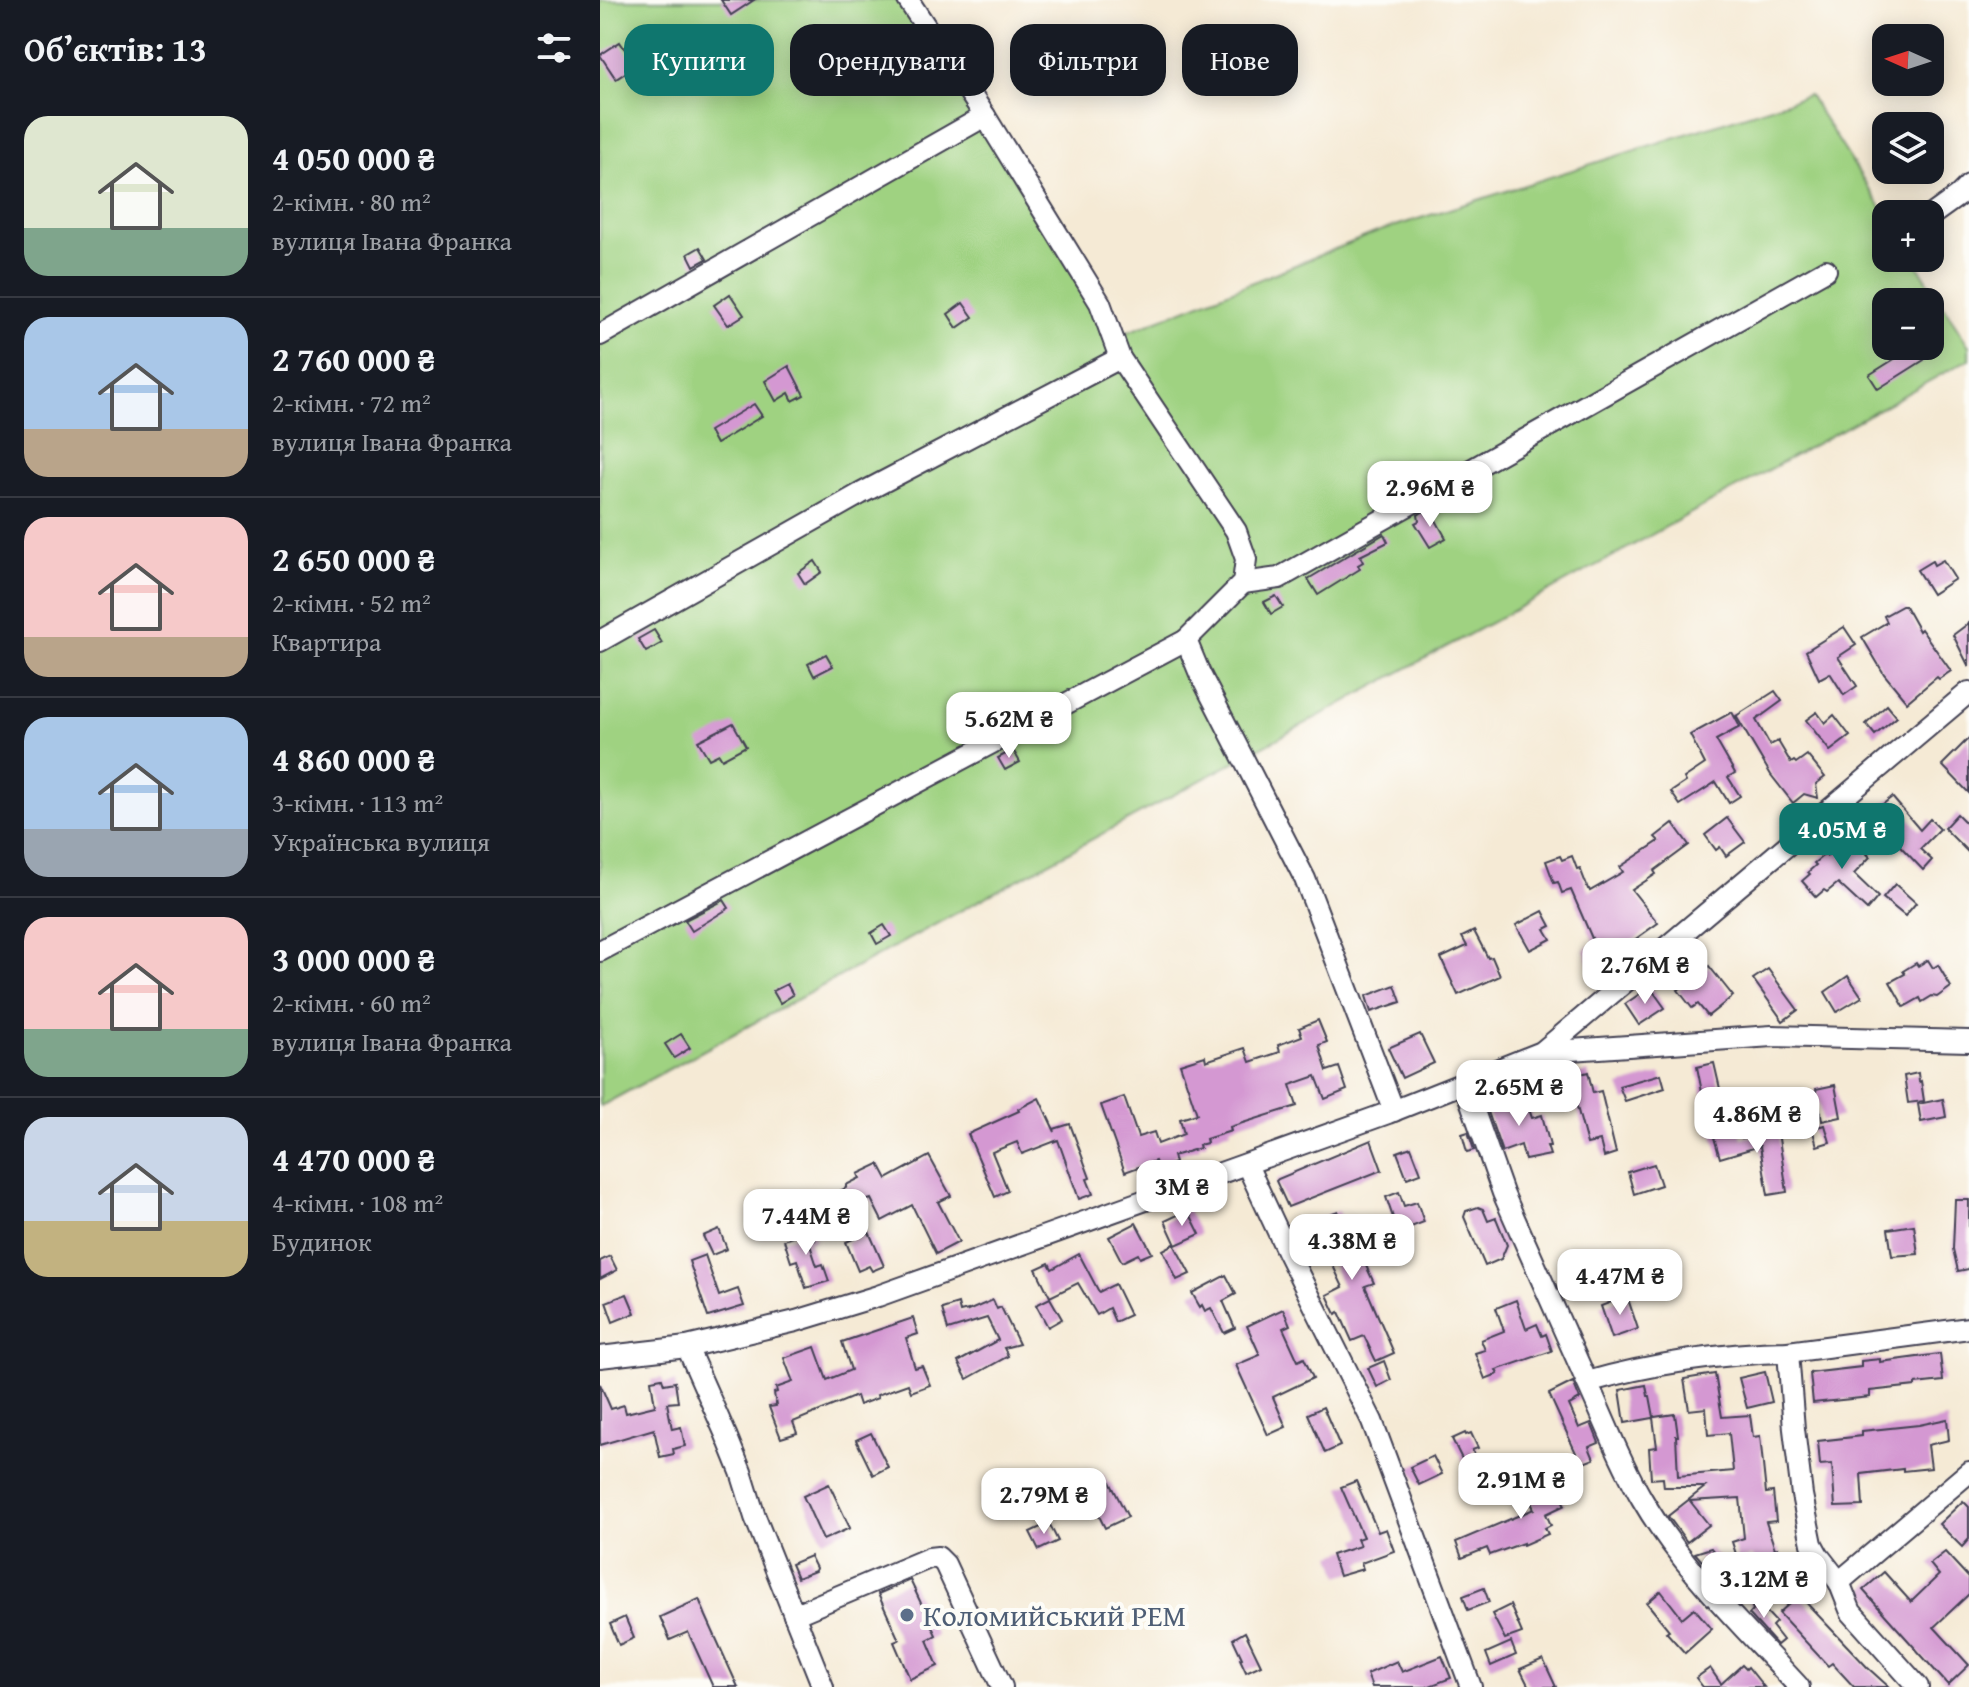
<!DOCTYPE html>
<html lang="uk">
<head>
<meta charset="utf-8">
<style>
	body { margin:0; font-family:"Gentium Book Plus",serif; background:#242831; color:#f1f3f6; height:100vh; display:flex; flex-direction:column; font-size:30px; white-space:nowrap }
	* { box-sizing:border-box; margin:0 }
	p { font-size:26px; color:#9ea1a6 }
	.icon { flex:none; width:44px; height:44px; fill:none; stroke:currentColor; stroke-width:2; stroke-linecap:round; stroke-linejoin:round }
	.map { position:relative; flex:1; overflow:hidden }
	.drawer { display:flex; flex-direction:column; background:#171b24; width:600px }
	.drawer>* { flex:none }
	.top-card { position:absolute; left:24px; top:24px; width:760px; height:72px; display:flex; gap:16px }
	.needle { width:52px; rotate:273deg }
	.buttons { position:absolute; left:1272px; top:24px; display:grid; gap:16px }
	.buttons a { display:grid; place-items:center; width:72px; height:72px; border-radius:16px; background:#171b24; box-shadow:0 4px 20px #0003; font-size:40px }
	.price { position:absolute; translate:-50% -68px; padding:0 18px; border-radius:16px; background:#fff; color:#222; font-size:26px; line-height:52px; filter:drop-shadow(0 2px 4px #0008) }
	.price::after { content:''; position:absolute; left:50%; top:48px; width:24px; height:18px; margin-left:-12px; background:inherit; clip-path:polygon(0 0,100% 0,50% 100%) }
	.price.selected { background:#0f766e; color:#fff }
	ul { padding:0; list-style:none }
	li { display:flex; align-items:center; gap:24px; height:200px; padding:0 24px }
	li+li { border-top:2px solid #363941 }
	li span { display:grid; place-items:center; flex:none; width:224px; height:160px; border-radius:24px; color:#555 }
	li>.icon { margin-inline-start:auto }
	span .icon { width:96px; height:96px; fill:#fffc; stroke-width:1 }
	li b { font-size:34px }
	h2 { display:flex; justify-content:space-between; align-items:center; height:96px; padding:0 24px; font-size:34px }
	.tag { padding:0 28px; border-radius:24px; background:#171b24; box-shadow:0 4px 20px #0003; font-size:28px; line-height:72px }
	.tag.selected { background:#0f766e; color:#fff }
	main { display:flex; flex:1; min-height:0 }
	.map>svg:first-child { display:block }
</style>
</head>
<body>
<main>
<section class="drawer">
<h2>Об’єктів: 13<svg class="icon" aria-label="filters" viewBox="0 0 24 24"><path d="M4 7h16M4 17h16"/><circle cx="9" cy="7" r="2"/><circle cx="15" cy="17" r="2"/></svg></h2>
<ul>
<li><span style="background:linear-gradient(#dfe7d0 70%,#7fa58c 0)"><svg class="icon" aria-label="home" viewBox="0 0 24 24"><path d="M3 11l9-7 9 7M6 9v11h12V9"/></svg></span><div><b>4 050 000 ₴</b><p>2-кімн. · 80 m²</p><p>вулиця Івана Франка</p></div></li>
<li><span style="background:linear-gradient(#a9c7e8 70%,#b9a48a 0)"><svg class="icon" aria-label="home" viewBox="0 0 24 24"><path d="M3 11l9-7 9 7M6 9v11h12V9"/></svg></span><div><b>2 760 000 ₴</b><p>2-кімн. · 72 m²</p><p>вулиця Івана Франка</p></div></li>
<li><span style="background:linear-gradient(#f6c9c9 75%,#b9a48a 0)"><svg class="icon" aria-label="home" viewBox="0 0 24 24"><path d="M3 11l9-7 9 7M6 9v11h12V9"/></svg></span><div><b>2 650 000 ₴</b><p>2-кімн. · 52 m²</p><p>Квартира</p></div></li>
<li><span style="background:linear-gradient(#a9c7e8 70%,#9aa5b1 0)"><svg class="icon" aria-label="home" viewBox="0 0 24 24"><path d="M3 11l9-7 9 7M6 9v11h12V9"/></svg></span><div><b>4 860 000 ₴</b><p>3-кімн. · 113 m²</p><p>Українська вулиця</p></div></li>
<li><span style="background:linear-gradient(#f6c9c9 70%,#7fa58c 0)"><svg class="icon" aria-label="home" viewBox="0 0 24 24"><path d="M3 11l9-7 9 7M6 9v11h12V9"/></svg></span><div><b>3 000 000 ₴</b><p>2-кімн. · 60 m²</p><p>вулиця Івана Франка</p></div></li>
<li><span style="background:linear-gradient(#c9d6e8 65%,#c2b280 0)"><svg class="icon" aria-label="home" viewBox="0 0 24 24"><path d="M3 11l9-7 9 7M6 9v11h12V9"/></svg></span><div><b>4 470 000 ₴</b><p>4-кімн. · 108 m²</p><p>Будинок</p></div></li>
</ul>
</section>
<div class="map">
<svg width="1369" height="1687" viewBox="0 0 1369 1687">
	<rect width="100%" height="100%" fill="#fdfcf7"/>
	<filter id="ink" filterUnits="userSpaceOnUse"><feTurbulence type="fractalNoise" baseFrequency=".0125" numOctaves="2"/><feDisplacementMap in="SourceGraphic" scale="16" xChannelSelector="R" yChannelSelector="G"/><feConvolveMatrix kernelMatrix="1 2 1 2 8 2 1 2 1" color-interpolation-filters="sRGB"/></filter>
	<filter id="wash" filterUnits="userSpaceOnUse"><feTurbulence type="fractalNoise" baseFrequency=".006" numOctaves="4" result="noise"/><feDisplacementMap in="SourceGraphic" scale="32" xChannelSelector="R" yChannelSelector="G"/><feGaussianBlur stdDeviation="1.8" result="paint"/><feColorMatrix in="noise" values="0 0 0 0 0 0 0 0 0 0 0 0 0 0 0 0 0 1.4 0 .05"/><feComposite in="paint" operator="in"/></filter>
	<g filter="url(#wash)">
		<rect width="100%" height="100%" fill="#f5ead5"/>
		<!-- green -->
		<path fill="#9fd281" stroke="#607a5e" stroke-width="2" fill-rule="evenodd" d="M0 0H304L494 308 508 340 780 231 1209 95 1286 215V258H1313L1369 346V359L1008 559 1 1106 0 1103ZM1286 302H1330V346H1286Z"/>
		<g id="blocks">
			<!-- building -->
			<g fill="#d498d2">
				<path d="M121 0H154L131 15Z"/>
				<path d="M20 42 36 66 16 79 0 55Z"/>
				<path d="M100 247 107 259 94 266 88 254Z"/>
				<path d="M130 294 144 315 128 325 114 305Z"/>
				<path d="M363 303 373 317 357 328 348 314Z"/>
				<path d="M1315 346 1324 360 1278 389 1269 375Z"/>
				<path d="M189 366 204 395 193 401 189 393 176 401 165 381Z"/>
				<path d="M154 404 162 416 116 444 109 431Z"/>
				<path d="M824 511 828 515 832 513 846 538 830 547 815 523 819 521 818 515Z"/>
				<path d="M784 534 788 542 760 556 763 562 758 565 760 569 718 595 708 579Z"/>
				<path d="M1343 560 1355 579 1332 594 1317 570 1332 561 1334 565Z"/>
				<path d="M215 561 222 572 205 584 198 573Z"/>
				<path d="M676 596 683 607 671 614 664 602Z"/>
				<path d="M1302 606H1305L1319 631 1321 629 1351 671 1339 679 1337 677 1307 702 1284 674 1262 637 1287 622 1284 616Z"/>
				<path d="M1369 623V667L1353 635Z"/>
				<path d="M1244 627 1256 645 1238 657 1257 686 1244 695 1230 673 1219 679 1206 651Z"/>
				<path d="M54 630 62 643 46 652 38 639Z"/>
				<path d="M226 654 233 666 214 676 208 664Z"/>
				<path d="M1175 691 1182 701 1156 720 1170 745 1178 741 1191 763 1194 761 1196 763 1207 755 1225 777 1216 784 1218 798 1204 794 1193 803 1171 775 1136 716Z"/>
				<path d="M1287 705 1297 717 1275 735 1266 724Z"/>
				<path d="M1132 712 1140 727 1116 740 1135 773 1128 777 1140 796 1129 803 1116 782 1080 805 1071 792 1086 782 1084 778 1105 764 1090 735Z"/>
				<path d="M1217 712 1225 723 1234 715 1250 736 1230 751 1206 720Z"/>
				<path d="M133 723 146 746 122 759 119 754 109 759 98 741Z"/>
				<path d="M1369 738V793L1342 765Z"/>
				<path d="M413 750 420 762 405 770 398 758Z"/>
				<path d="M1292 797 1320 830 1330 819 1340 829 1320 849 1332 860 1323 870 1302 848 1272 813Z"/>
				<path d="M1357 814 1369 826V853L1344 828Z"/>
				<path d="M1127 818 1145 842 1126 856 1120 847 1116 850 1105 835Z"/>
				<path d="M1073 823 1089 845 1054 871 1056 874 1032 890 1058 923 992 970 984 950 994 943 971 890 962 893 958 882 954 883 946 861 960 856 962 860 972 856 977 869 980 868 988 889H989L990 891 1023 872 1020 867 1059 841 1055 837Z"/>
				<path d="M1250 832 1270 851 1267 854 1270 857 1254 874 1278 897 1267 910 1238 883 1227 892 1224 890 1216 897 1202 881 1210 874 1208 872 1216 865 1214 863 1225 854 1227 856Z"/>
				<path d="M1295 884 1316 903 1305 916 1283 898Z"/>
				<path d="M124 900 129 908 92 931 85 920Z"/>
				<path d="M943 911 951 926 945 929 951 939 930 950 916 925Z"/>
				<path d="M284 925 291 936 277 944 271 933Z"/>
				<path d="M874 931 888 958 892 957 900 976 858 995 841 958 867 946 862 937Z"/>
				<path d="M1328 960 1333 968 1338 965 1351 987 1337 997 1332 996 1322 1002 1320 998 1304 1007 1290 982 1305 974 1303 971 1316 963 1318 966Z"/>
				<path d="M1109 966 1133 996 1108 1016 1098 1004 1092 1008 1078 990Z"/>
				<path d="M1168 969 1198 1010 1183 1021 1153 979Z"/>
				<path d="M1248 976 1262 997 1237 1012 1225 992Z"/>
				<path d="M187 984 193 995 180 1003 173 991Z"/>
				<path d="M795 985 801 1002 771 1012 766 996Z"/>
				<path d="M1050 987 1065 1008 1039 1025 1025 1004Z"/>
				<path d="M718 1020 727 1042 719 1045 727 1071 739 1067 747 1090 725 1099 716 1076 690 1085 697 1106 630 1127 631 1131 606 1139 607 1143 599 1145 600 1148 573 1156 575 1163 558 1169 555 1161 525 1172 501 1105 524 1097 538 1137 554 1132 558 1144 584 1134 580 1119 597 1114 580 1064 605 1056 606 1061 645 1048 650 1062 680 1052 678 1045 702 1036 699 1028Z"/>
				<path d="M81 1034 90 1048 74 1058 65 1044Z"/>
				<path d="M820 1034 834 1063 802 1078 788 1048Z"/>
				<path d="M1114 1063 1121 1093 1103 1097 1097 1067Z"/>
				<path d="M988 1072 993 1093 1001 1091 1016 1153 1004 1157 1000 1141 987 1144 969 1077Z"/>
				<path d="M1318 1073 1319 1082 1321 1081 1324 1101 1308 1103 1304 1076Z"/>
				<path d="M1061 1074 1065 1088 1025 1101 1019 1086Z"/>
				<path d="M1235 1085 1241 1117 1222 1121 1216 1089Z"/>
				<path d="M924 1094 932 1118 942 1115 950 1146H947L950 1155 925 1160 921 1145 902 1152 886 1106Z"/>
				<path d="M1115 1095 1124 1130 1110 1134 1101 1098Z"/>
				<path d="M439 1098 455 1132 454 1129 470 1124 490 1178 487 1179 493 1194 479 1199 458 1140 422 1154 417 1142 392 1152 408 1191 395 1197 368 1134 419 1111 418 1109Z"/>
				<path d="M1343 1099 1346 1117 1321 1122 1318 1104Z"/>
				<path d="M1225 1125 1230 1142 1217 1146 1212 1128Z"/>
				<path d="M1139 1127 1142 1138 1178 1132 1187 1192 1168 1195 1160 1146 1120 1158 1113 1134Z"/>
				<path d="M868 1132 874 1150 867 1152 862 1134Z"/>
				<path d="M771 1140 782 1170 688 1207 676 1181 678 1179Z"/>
				<path d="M811 1147 821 1173 807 1178 797 1152Z"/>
				<path d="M329 1156 351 1196 338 1202 359 1242 336 1254 312 1205 282 1221 271 1199 243 1208 236 1193 246 1188V1185L260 1178 258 1174 279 1164 287 1179Z"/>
				<path d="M1054 1164 1061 1185 1034 1194 1028 1172Z"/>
				<path d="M799 1192 804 1206 817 1202 824 1222 798 1232 786 1197Z"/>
				<path d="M1355 1200H1369V1269L1358 1271 1353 1249Z"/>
				<path d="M878 1207 883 1209 888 1221 896 1218 907 1245 901 1259 885 1266 864 1217 866 1211Z"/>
				<path d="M588 1210 600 1234 576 1245 565 1221Z"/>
				<path d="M738 1211 748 1232 760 1226 773 1250 761 1255 774 1283 765 1286 794 1353 776 1361 764 1336 752 1341 739 1312 736 1314 727 1295 743 1287 727 1253 714 1261 707 1248 720 1241 718 1236 722 1233 718 1224 723 1222 721 1217Z"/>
				<path d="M536 1223 552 1253 540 1258 538 1254 522 1262 509 1237Z"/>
				<path d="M210 1225 215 1240 209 1242 217 1266 223 1264 229 1281 206 1288 197 1260 191 1262 184 1240 195 1236 193 1231Z"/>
				<path d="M1314 1225 1318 1254 1292 1256 1288 1229Z"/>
				<path d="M119 1229 127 1249 112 1255 103 1236Z"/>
				<path d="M269 1232 284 1266 272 1271 269 1266 258 1271 246 1242Z"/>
				<path d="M574 1244 590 1274 577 1280 563 1250Z"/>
				<path d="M479 1254 499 1292 515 1284 530 1315 515 1322 509 1308 497 1315 478 1283 450 1297 436 1269 449 1263 452 1269Z"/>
				<path d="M105 1255 119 1296 138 1289 144 1306 108 1317 89 1261Z"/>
				<path d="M10 1256 17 1270 0 1279V1261Z"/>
				<path d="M626 1275 636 1294 623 1301 635 1328 624 1333 611 1308 605 1311 602 1305 600 1307 592 1293Z"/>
				<path d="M27 1294 35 1313 13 1322 6 1302Z"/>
				<path d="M1027 1296 1038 1329 1012 1338 1001 1306Z"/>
				<path d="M450 1298 462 1319 448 1327 436 1305Z"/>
				<path d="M393 1300 397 1309 401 1307 419 1344 404 1348 408 1356 367 1379 358 1362 398 1340 387 1318 348 1330 342 1309 358 1304 360 1312 368 1310V1311Z"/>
				<path d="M916 1300 926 1329 937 1324 942 1336 946 1334 952 1351 896 1370 898 1374 885 1379 875 1353 885 1350 881 1340 904 1331 896 1308Z"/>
				<path d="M683 1309 690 1325 683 1328 698 1361 704 1358 713 1378 673 1397 686 1427 668 1435 636 1365 660 1355 647 1326Z"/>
				<path d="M313 1318 318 1334 306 1338 315 1368 322 1366 330 1385 311 1392 308 1384 277 1395 278 1398 259 1405 256 1396 193 1422 197 1433 181 1438 169 1407 176 1406 174 1393 177 1392 176 1388 193 1382 184 1358 215 1347 227 1380 251 1370 242 1342Z"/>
				<path d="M1340 1354 1343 1381 1315 1384V1386L1270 1391V1397L1213 1403 1210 1373 1261 1367V1361L1280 1359V1362Z"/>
				<path d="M784 1361 791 1380 777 1387 768 1368Z"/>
				<path d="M1165 1372 1172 1402 1147 1408 1139 1378Z"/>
				<path d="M1115 1374 1122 1417 1150 1415 1153 1437 1160 1436 1166 1493 1173 1492 1176 1521 1166 1522 1175 1549 1178 1548 1186 1572 1161 1580 1153 1556 1138 1560 1132 1542 1144 1538 1140 1498 1090 1501 1109 1525 1087 1542 1068 1516 1105 1487H1064L1063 1478 1051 1479 1049 1448 1057 1447 1053 1418 1025 1423 1020 1390 1046 1385 1048 1396H1050L1054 1417 1075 1414 1078 1436H1076L1078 1476 1133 1471 1129 1433 1108 1435 1106 1408 1089 1410 1084 1379Z"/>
				<path d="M62 1378 64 1384 75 1382 78 1402 67 1403 72 1429 81 1427 85 1446 73 1449 74 1454 60 1457 54 1429 0 1445V1384L11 1409 24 1405 26 1413 55 1406 51 1380Z"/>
				<path d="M973 1382 980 1399 969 1405 979 1428 991 1423 999 1443 989 1447 994 1459 981 1464 949 1394Z"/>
				<path d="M723 1407 740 1446 725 1453 708 1414Z"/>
				<path d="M1347 1419 1349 1440 1328 1445 1331 1468 1303 1471V1469L1261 1474 1263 1506 1235 1507 1232 1464 1220 1465 1218 1441 1262 1436V1431L1319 1425Z"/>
				<path d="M271 1433 288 1467 273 1475 256 1440Z"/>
				<path d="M865 1433 866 1435 871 1433 878 1448 872 1450 875 1456 863 1461 852 1439Z"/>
				<path d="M833 1456 842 1474 819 1485 810 1467Z"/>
				<path d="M964 1473 972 1493 961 1498 965 1505 946 1514 951 1525 945 1528 948 1534 923 1545V1543L890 1555 887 1548 862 1558 856 1542 934 1509 929 1498 933 1496 930 1489Z"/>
				<path d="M503 1474 508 1483 510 1482 528 1517 505 1528 483 1484Z"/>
				<path d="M756 1481 778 1532 786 1529 794 1551 761 1563 763 1569 739 1576 732 1555 760 1546 757 1539 763 1537 741 1487Z"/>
				<path d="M229 1484 250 1528 223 1540 203 1496Z"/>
				<path d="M1363 1501 1369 1507V1539L1362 1547 1339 1524Z"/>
				<path d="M449 1523 458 1541 439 1550 430 1532Z"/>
				<path d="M1111 1548 1124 1565H1121L1129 1575 1120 1582 1095 1553Z"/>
				<path d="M1345 1552 1369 1578V1594L1334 1627 1369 1665 1348 1685 1263 1590 1284 1572 1311 1602 1339 1575 1330 1564Z"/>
				<path d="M210 1556 216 1568 215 1571 197 1578 191 1564Z"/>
				<path d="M310 1580 336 1635 327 1640 338 1666 310 1679 294 1642 299 1640 278 1594Z"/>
				<path d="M884 1588 889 1602 868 1610 863 1596Z"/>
				<path d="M1061 1591 1082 1618 1094 1608 1112 1629 1085 1653 1066 1632 1069 1630 1047 1603Z"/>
				<path d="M1147 1591 1176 1622 1172 1626 1183 1640 1177 1645 1149 1614 1153 1610Z"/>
				<path d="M1199 1595 1268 1668 1289 1687H1254L1232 1663 1228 1666 1179 1613Z"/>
				<path d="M99 1599 106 1616 138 1687H113L88 1632 70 1640 60 1617Z"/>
				<path d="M910 1605 922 1633 905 1639 892 1614Z"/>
				<path d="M25 1617 34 1638 19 1645 10 1624Z"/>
				<path d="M645 1632 661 1665 646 1672 640 1659 642 1658 633 1639Z"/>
				<path d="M911 1642 916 1655 891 1666 886 1653Z"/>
				<path d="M842 1656 851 1678 827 1687H772L767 1674 797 1661 802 1672Z"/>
				<path d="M943 1659 956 1687H929L920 1669Z"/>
				<path d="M1142 1665 1146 1669 1148 1667 1164 1687H1103L1096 1678 1110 1668 1121 1684Z"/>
			</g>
		</g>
	</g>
	<g filter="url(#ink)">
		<use href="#blocks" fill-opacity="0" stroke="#424052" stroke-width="2"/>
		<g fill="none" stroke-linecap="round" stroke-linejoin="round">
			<defs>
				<g id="minor">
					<path d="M308 0 385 116 500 303 520 358 636 531 646 559 643 583 586 640 600 674 705 879 794 1111"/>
					<path d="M1333 214 1358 196 1369 185"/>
					<path d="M0 335 385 116"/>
					<path d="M643 583 679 578 1226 270"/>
					<path d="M0 641 260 494 520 358"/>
					<path d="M0 951 586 640"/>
					<path d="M942 1052 1172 1036 1369 1041"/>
					<path d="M864 1083 903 1193 987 1382C1050 1364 1123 1353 1188 1352L1369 1328"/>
					<path d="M647 1165 687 1251 772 1421 871 1687"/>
					<path d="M87 1347 126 1435 141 1472 155 1517 223 1687"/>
					<path d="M1188 1352 1194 1429 1202 1495 1212 1544 1218 1555 1239 1582 1251 1612 1318 1687"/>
					<path d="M0 1357 87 1347 196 1321 278 1296 788 1113 942 1052 1369 692"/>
					<path d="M987 1382C1005 1421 1020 1462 1042 1499 1083 1570 1144 1627 1199 1687"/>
					<path d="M1239 1582 1369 1472"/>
					<path d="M194 1615 329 1558 338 1557 345 1564 402 1687"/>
				</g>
			</defs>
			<!-- minor casing -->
			<use href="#minor" stroke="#424052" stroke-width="24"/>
			<!-- minor -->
			<use href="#minor" stroke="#fff" stroke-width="20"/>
		</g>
	</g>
	<!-- markers -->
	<circle fill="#5c6f8a" stroke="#fdfcf7" stroke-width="3" cx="307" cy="1615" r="8"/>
	<g text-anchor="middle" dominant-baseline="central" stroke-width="8" stroke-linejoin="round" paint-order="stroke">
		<!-- service labels -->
		<g font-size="30" fill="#4e5e75" stroke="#fdfcf7" text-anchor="start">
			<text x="323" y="1615">Коломийський РЕМ</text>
		</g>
	</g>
</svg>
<div class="buttons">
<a><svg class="needle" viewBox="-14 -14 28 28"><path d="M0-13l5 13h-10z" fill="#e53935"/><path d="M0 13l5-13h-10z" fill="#9ea1a6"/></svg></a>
<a><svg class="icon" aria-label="layers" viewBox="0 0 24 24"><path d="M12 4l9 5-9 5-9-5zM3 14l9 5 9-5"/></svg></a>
<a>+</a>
<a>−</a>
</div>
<b class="price" style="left:830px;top:529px">2.96M ₴</b>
<b class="price" style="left:409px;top:760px">5.62M ₴</b>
<b class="price selected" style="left:1242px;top:871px">4.05M ₴</b>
<b class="price" style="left:1045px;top:1006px">2.76M ₴</b>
<b class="price" style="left:919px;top:1128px">2.65M ₴</b>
<b class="price" style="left:1157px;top:1155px">4.86M ₴</b>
<b class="price" style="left:582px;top:1228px">3M ₴</b>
<b class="price" style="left:206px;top:1257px">7.44M ₴</b>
<b class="price" style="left:752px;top:1282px">4.38M ₴</b>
<b class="price" style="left:1020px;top:1317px">4.47M ₴</b>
<b class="price" style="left:921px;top:1521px">2.91M ₴</b>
<b class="price" style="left:444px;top:1536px">2.79M ₴</b>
<b class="price" style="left:1164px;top:1620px">3.12M ₴</b>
<div class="top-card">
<a class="tag selected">Купити</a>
<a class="tag">Орендувати</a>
<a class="tag">Фільтри</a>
<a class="tag">Нове</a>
</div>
</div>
</main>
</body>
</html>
